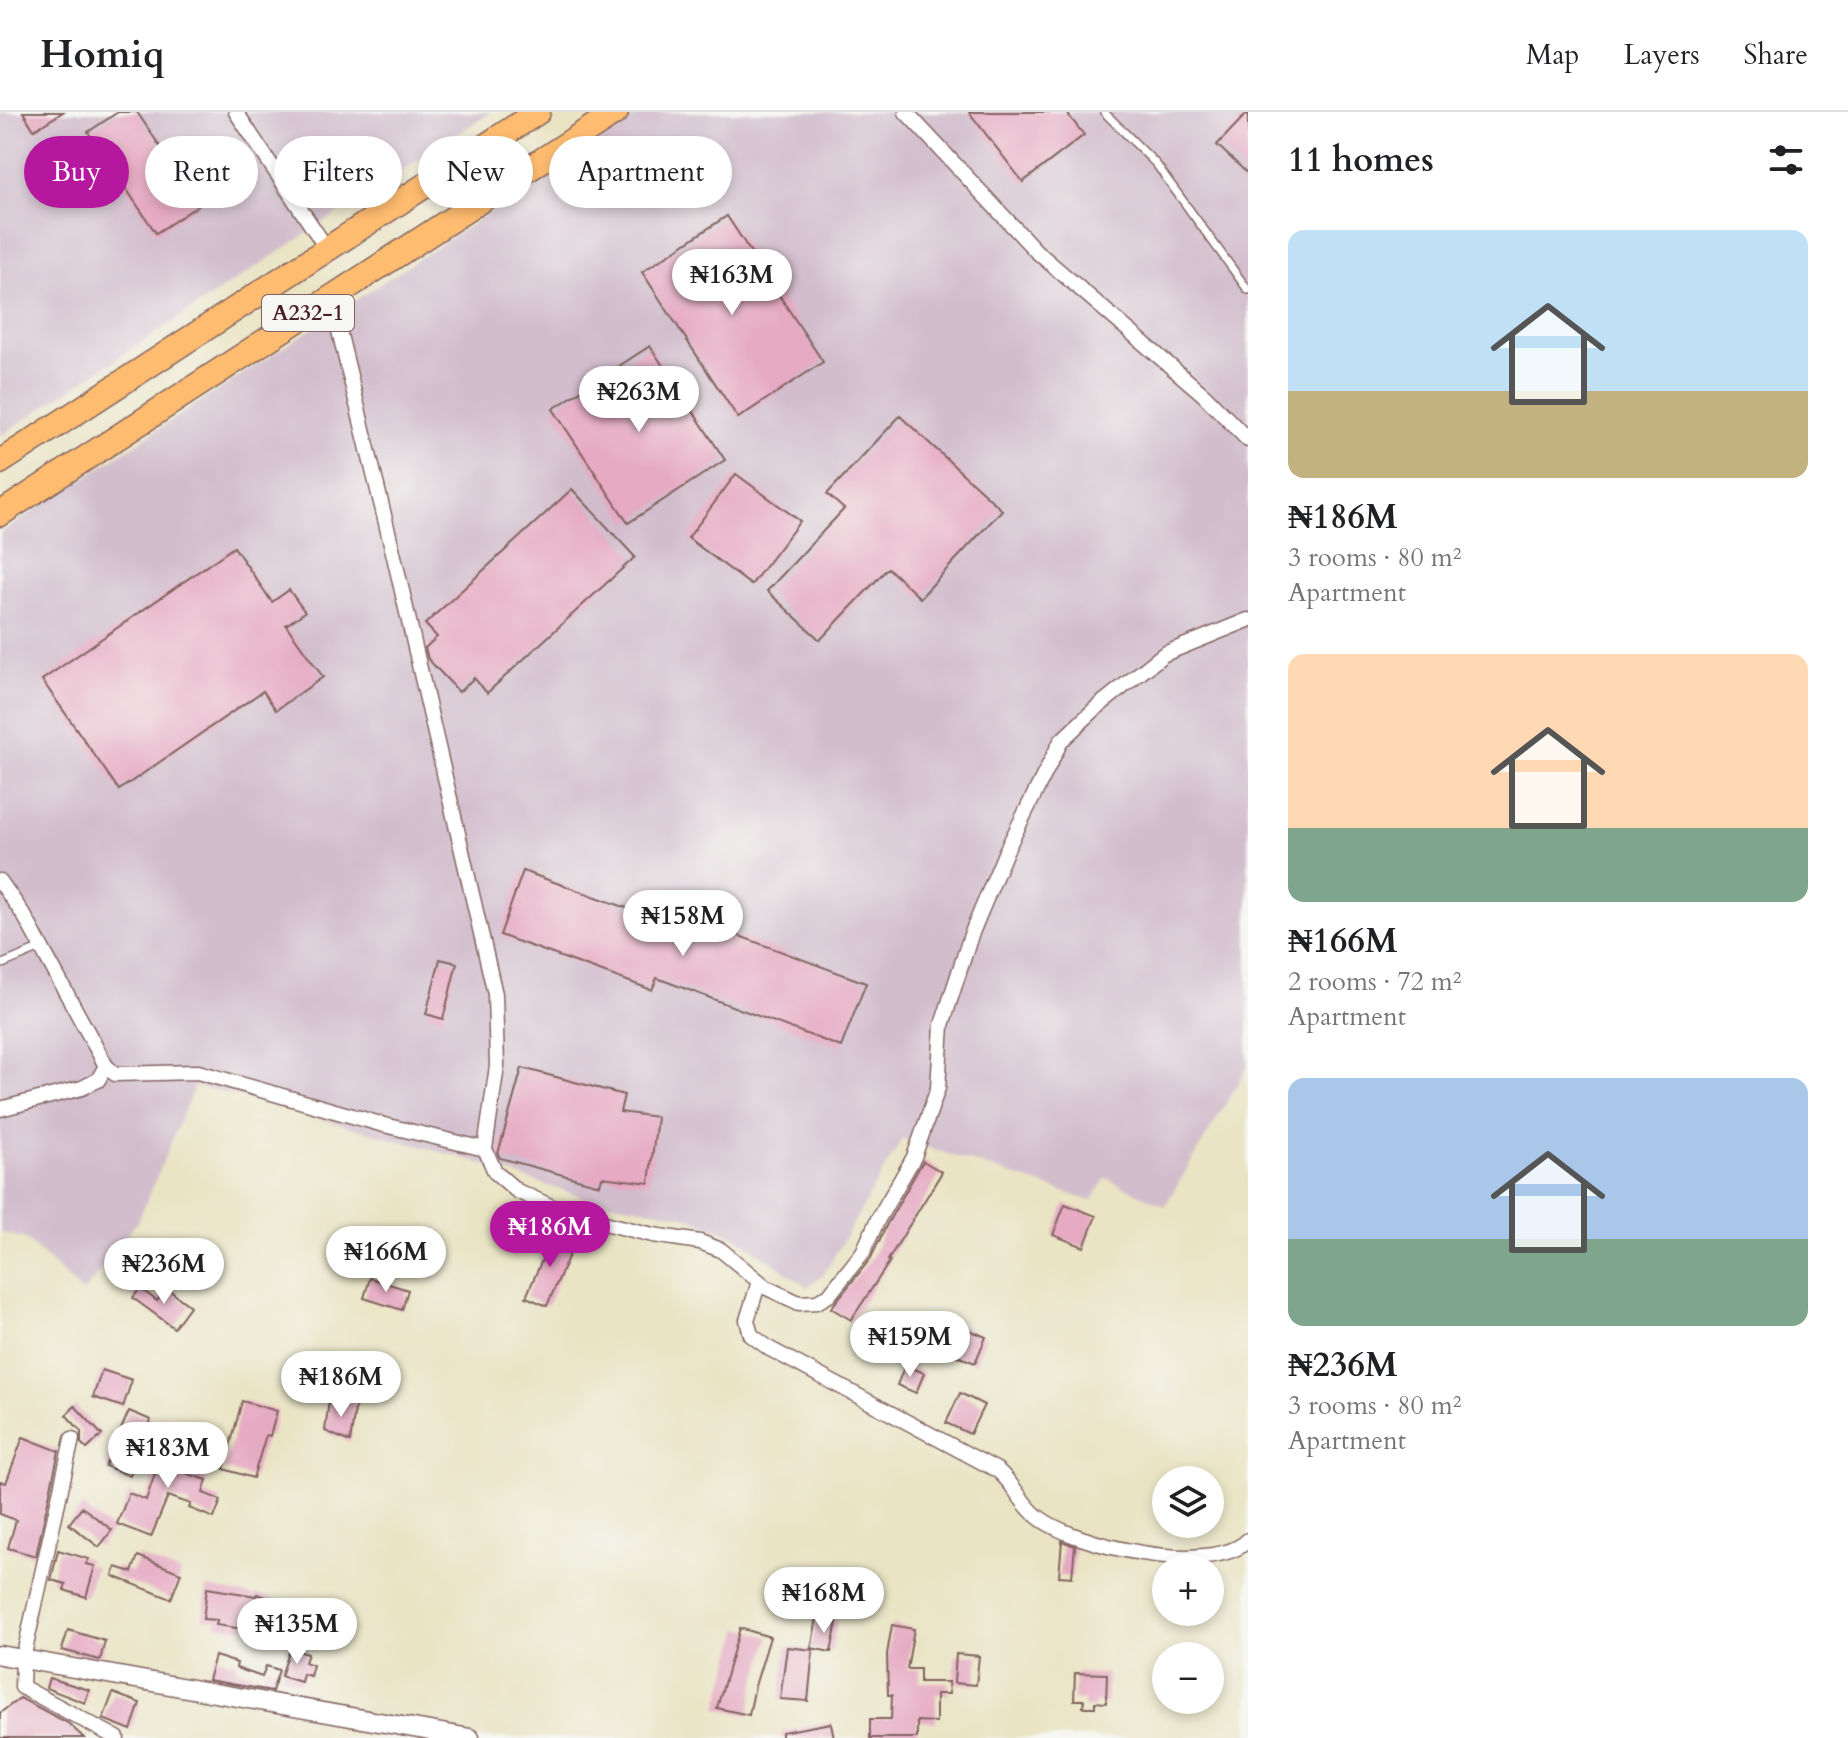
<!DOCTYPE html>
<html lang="en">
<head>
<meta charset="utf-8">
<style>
	body { margin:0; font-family:Cardo,serif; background:#f2f2f2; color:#202124; height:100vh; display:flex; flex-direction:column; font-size:30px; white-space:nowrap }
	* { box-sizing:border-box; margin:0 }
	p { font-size:26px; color:#757577 }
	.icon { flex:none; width:44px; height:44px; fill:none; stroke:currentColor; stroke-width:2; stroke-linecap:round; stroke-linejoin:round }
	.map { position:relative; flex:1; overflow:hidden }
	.side { display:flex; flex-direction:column; background:#fff; width:600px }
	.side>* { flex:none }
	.banner { position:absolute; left:24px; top:24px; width:760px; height:72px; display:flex; gap:16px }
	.buttons { position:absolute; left:1152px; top:1354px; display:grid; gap:16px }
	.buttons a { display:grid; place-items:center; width:72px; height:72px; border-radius:50%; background:#fff; box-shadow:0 4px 12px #0003; font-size:40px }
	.price { position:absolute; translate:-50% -68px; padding:0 18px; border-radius:28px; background:#fff; color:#222; font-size:26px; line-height:52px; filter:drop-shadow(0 2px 4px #0008) }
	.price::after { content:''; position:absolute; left:50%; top:48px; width:24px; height:18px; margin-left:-12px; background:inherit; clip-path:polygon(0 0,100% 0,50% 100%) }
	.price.current { background:#b5179e; color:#fff }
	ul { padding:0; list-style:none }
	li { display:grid; align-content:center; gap:16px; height:424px; padding:0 40px }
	li span { display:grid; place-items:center; height:248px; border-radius:16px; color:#555 }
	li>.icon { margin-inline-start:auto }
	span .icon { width:144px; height:144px; fill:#fffc; stroke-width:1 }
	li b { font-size:34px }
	h2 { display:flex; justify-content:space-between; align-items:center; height:96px; padding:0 40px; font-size:34px }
	.tag { padding:0 28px; border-radius:36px; background:#fff; box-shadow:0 4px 12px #0003; font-size:28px; line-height:72px }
	.tag.current { background:#b5179e; color:#fff }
	header { display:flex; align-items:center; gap:48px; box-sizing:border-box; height:112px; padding:0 40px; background:#fff; border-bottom:2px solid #e0e0e0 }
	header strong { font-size:38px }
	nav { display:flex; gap:44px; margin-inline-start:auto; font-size:28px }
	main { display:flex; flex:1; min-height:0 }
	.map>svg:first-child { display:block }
</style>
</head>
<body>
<header>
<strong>Homiq</strong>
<nav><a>Map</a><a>Layers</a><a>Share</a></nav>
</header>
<main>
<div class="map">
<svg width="1248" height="1626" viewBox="0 0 1248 1626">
	<rect width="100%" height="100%" fill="#f6f6f2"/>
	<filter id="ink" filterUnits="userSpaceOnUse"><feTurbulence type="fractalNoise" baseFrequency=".0125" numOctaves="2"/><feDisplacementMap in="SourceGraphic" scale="16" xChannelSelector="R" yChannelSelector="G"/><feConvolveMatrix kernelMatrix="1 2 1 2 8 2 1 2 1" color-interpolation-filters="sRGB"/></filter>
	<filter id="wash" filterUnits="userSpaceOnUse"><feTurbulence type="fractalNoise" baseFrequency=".006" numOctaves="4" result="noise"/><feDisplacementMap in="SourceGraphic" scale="32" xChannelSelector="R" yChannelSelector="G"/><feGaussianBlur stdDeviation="1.8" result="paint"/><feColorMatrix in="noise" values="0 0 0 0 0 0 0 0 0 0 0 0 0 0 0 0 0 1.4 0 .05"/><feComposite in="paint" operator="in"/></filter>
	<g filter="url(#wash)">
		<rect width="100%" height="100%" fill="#eae4c4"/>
		<!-- industrial -->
		<g fill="#d1bdcc">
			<path d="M0 0H491L0 324Z"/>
			<path d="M643 0H1248V954L1165 1094 1106 1066 1091 1089 902 1027 824 1162 807 1175 735 1124 681 1103 585 1086 471 1048 215 978 194 975 139 1107 83 1181 26 1127 0 1120V421Z"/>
		</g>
		<g id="blocks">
			<!-- building -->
			<g fill="#e6aac3">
				<path d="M23 0H63L34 18Z"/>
				<path d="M118 0H137L199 93 156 121 88 20Z"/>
				<path d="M969 0H1066L1084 23 1023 70Z"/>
				<path d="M1248 0V62L1217 33Z"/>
				<path d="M727 104 823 250 738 306 642 160Z"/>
				<path d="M650 234 725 348 628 411 553 297Z"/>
				<path d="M900 304 1002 398 920 486 888 456 820 528 767 479 844 397 827 382Z"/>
				<path d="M736 362 800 409 751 473 688 426Z"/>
				<path d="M572 377 635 445 487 581 474 566 459 580 428 547 425 536 437 525 425 512Z"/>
				<path d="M234 435 272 490 289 478 305 500 286 513 323 565 276 598 263 579 119 678 42 568Z"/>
				<path d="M523 759 686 817 691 806 866 871 841 935 657 866 652 878 500 823Z"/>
				<path d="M440 847 457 851 443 907 426 902Z"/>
				<path d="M522 956 624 983 620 1000 657 1005 649 1071 602 1065 600 1073 500 1046 498 1042Z"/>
				<path d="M923 1049 942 1060 888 1148 890 1149 851 1208 831 1196 871 1146 887 1112Z"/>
				<path d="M1065 1092 1096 1104 1084 1135 1053 1123Z"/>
				<path d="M554 1120 575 1129 547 1194 526 1185Z"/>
				<path d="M370 1166 408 1178 402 1198 364 1186Z"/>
				<path d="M140 1176 157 1189 166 1176 190 1194 174 1216 133 1186Z"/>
				<path d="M953 1211 986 1225 975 1251 955 1243 956 1240 943 1235Z"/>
				<path d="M905 1253 924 1261 916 1281 897 1273Z"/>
				<path d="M102 1258 132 1268 123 1295 93 1285Z"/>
				<path d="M960 1281 984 1293 970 1322 946 1311Z"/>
				<path d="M329 1288 356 1291 350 1330 325 1319Z"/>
				<path d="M242 1289 277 1299 270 1324 266 1323 253 1366 224 1357Z"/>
				<path d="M75 1294 102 1323 87 1337 81 1331V1319L66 1303Z"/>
				<path d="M129 1299 151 1308 130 1364 105 1354Z"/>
				<path d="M170 1318 191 1325 182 1353 190 1355 188 1362 207 1368 203 1381 221 1388 214 1406 189 1396 191 1392 168 1384 151 1425 117 1412 129 1381 146 1388Z"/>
				<path d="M23 1325 59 1339 36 1444 8 1436 16 1408 0 1402V1369L6 1371Z"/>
				<path d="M82 1395 112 1418 99 1435 69 1412Z"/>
				<path d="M1062 1429 1075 1434 1072 1465 1059 1464Z"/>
				<path d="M58 1438 89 1447 86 1452 95 1454 86 1485 64 1478 66 1472 51 1468Z"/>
				<path d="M138 1444 181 1461 171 1487 113 1464 116 1455 132 1460Z"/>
				<path d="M829 1463 849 1470 844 1486 823 1480Z"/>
				<path d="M207 1476 256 1484 257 1482 289 1493 278 1525 244 1514 243 1517 216 1513 217 1508 203 1507Z"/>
				<path d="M817 1506 837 1510 831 1540 811 1536Z"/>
				<path d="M892 1513 914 1517 907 1557H920V1570H948L949 1582H936V1610L917 1609V1626H870V1607H891L892 1583H888L887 1542Z"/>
				<path d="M740 1516 770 1525 755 1574 749 1603 717 1596Z"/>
				<path d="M68 1518 105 1529 100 1548 62 1538Z"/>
				<path d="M787 1535 813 1538 808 1589 780 1587Z"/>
				<path d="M290 1537 308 1542 305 1550 313 1553 310 1564 303 1562 301 1570 281 1564Z"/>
				<path d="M956 1542 979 1544 976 1573 954 1571Z"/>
				<path d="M215 1544 237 1551 236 1556 262 1565 266 1554 279 1558 272 1579 208 1568Z"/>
				<path d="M1075 1561 1107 1562 1106 1591 1095 1590V1595H1083L1084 1588H1074Z"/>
				<path d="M49 1566 89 1578 85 1591 46 1576Z"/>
				<path d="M113 1581 140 1591 131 1618 103 1607Z"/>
				<path d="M20 1586 68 1611 84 1626H0V1601Z"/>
				<path d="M831 1611 834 1626H782V1620Z"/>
			</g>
		</g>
	</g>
	<g filter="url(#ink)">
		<use href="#blocks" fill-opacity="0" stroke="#826461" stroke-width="2"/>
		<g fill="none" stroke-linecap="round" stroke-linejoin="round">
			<defs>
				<g id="service">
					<path d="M1104 0 1156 52 1248 178"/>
					<path d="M0 853 41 836"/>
				</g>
				<g id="minor">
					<path d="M236 0 327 137"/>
					<path d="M906 0 1036 139 1204 283 1248 328"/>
					<path d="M331 186 393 440 495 882 497 954 485 1037 495 1060 517 1079 568 1102 653 1123 700 1130 721 1138 767 1176 799 1191 817 1190 829 1183 863 1140 878 1107 914 1045 938 976 942 913 971 823 1006 739 1061 629 1096 596 1164 542 1248 508"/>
					<path d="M0 769 25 805 106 954 115 962 198 960 384 1013 485 1037"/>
					<path d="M0 997 82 976 98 968 106 954"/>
					<path d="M759 1170 747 1208 751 1223 770 1237 997 1358C1014 1371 1021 1392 1037 1404 1073 1434 1212 1465 1248 1428"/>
					<path d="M72 1327 23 1547 22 1575 117 1626"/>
				</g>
				<path id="tertiary" d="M0 1543 470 1626"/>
				<g id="trunk">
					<path d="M0 350 538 0"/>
					<path d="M0 402 616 0"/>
				</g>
			</defs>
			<!-- service casing -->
			<use href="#service" stroke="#826461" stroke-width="10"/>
			<!-- minor casing -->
			<use href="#minor" stroke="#826461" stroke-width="17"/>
			<!-- tertiary casing -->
			<use href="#tertiary" stroke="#826461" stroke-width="21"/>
			<!-- trunk casing -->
			<use href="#trunk" stroke="#826461" stroke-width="27"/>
			<!-- service -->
			<use href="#service" stroke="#fff" stroke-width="7"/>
			<!-- minor -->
			<use href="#minor" stroke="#fff" stroke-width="14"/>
			<!-- tertiary -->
			<use href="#tertiary" stroke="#fff" stroke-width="18"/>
			<!-- trunk -->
			<use href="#trunk" stroke="#febc70" stroke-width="24"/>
		</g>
	</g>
	<g text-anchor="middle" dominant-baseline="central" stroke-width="8" stroke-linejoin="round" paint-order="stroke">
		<!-- shield labels -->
		<rect fill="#f6f6f2" stroke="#7e6067" stroke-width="2" x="262" y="183" width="92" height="36" rx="6"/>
		<g font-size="22" font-weight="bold" fill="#4a1f2b">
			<text x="308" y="201">A232-1</text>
		</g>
	</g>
</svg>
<div class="buttons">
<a><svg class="icon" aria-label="layers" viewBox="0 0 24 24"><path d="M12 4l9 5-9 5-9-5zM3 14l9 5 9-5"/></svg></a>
<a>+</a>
<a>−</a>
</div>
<b class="price" style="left:732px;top:205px">₦163M</b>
<b class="price" style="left:639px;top:322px">₦263M</b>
<b class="price" style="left:683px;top:846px">₦158M</b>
<b class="price current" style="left:550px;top:1157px">₦186M</b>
<b class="price" style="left:386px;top:1182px">₦166M</b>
<b class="price" style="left:164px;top:1194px">₦236M</b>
<b class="price" style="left:910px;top:1267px">₦159M</b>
<b class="price" style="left:341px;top:1307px">₦186M</b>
<b class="price" style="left:168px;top:1378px">₦183M</b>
<b class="price" style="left:824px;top:1523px">₦168M</b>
<b class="price" style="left:297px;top:1554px">₦135M</b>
<div class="banner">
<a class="tag current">Buy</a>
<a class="tag">Rent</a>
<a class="tag">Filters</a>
<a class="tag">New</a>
<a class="tag">Apartment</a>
</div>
</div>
<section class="side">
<h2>11 homes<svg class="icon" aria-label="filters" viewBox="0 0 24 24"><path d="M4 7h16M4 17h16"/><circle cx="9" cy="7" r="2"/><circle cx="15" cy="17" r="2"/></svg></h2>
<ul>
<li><span style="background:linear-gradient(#bfe0f5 65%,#c2b280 0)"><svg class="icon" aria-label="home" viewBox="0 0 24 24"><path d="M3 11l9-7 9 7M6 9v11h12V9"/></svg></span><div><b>₦186M</b><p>3 rooms · 80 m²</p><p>Apartment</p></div></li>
<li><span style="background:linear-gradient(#ffd9b3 70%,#7fa58c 0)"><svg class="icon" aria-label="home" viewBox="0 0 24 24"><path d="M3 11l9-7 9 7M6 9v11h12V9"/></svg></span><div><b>₦166M</b><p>2 rooms · 72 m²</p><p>Apartment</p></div></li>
<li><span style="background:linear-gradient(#a9c7e8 65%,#7fa58c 0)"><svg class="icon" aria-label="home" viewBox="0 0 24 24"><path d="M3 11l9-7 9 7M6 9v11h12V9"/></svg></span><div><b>₦236M</b><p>3 rooms · 80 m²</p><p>Apartment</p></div></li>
</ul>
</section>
</main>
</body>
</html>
